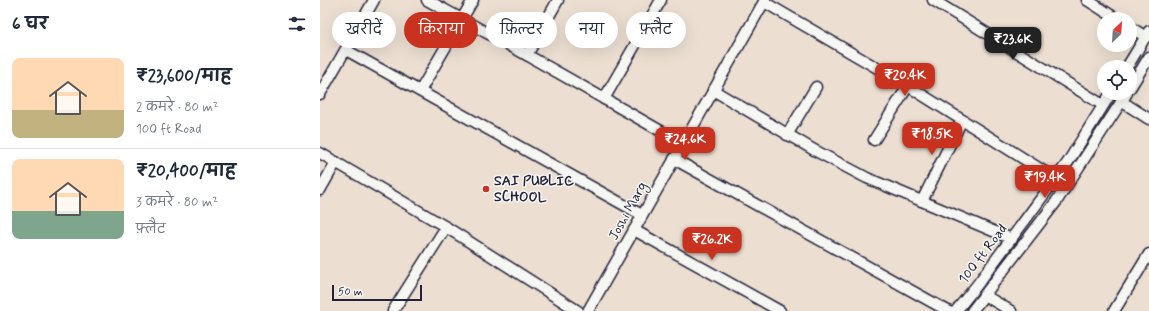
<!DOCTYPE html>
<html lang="hi">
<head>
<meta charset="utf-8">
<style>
	body { margin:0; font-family:Mynerve,"Playpen Sans Deva",sans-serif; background:#f6f6f7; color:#1f2937; height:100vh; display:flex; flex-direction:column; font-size:15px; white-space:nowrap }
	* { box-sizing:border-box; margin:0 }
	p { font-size:13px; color:#747a83 }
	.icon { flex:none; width:22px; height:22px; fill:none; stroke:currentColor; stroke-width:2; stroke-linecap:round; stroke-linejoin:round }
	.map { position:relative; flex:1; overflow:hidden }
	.details { display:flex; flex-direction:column; background:#fff; width:320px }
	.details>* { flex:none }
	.guide { position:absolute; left:12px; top:12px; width:380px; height:36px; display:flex; gap:8px }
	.needle { width:26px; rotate:25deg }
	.fabs { position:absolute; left:777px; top:12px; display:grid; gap:8px }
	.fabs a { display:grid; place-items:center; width:40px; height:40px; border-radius:50%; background:#fff; box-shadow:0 4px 16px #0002; font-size:20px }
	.scale { position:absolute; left:12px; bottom:10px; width:90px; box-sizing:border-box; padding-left:4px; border:2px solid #22223b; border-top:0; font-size:11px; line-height:14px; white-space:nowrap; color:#22223b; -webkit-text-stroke:3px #f6f6f2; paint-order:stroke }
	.price { position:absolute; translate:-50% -34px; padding:0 9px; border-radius:8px; background:#c8321e; color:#fff; font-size:13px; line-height:26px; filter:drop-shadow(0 1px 2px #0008) }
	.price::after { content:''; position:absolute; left:50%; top:24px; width:12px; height:9px; margin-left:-6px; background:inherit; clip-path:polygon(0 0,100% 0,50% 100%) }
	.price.on { background:#222; color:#fff }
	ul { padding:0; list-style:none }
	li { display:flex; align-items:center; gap:12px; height:100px; padding:0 12px }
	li+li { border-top:1px solid #e0e1e3 }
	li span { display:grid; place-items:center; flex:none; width:112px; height:80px; border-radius:8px; color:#555 }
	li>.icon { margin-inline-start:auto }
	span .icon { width:48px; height:48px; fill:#fffc; stroke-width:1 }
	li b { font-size:17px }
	h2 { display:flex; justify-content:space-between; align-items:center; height:48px; padding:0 12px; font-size:17px }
	.chip { padding:0 14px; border-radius:18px; background:#fff; box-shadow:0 4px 16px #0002; font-size:14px; line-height:36px }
	.chip.on { background:#c8321e; color:#fff }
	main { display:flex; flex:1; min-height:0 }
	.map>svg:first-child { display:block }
</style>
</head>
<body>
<main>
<section class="details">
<h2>6 घर<svg class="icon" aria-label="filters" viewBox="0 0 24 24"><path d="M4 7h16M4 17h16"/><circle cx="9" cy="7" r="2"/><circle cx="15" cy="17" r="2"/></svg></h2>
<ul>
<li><span style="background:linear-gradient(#ffd9b3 65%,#c2b280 0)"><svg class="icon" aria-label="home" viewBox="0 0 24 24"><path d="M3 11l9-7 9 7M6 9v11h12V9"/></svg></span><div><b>₹23,600/माह</b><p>2 कमरे · 80 m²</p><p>100 ft Road</p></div></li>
<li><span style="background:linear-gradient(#ffd9b3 65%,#7fa58c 0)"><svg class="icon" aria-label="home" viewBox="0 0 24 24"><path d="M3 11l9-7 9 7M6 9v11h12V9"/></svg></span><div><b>₹20,400/माह</b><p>3 कमरे · 80 m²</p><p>फ़्लैट</p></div></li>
</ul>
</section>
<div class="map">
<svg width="829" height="311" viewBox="0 0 829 311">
	<rect width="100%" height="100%" fill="#ecdfd2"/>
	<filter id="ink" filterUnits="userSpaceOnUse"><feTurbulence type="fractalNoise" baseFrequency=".025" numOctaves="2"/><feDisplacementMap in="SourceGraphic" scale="8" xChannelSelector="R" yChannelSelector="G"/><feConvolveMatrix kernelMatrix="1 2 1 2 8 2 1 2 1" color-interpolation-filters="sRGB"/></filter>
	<g filter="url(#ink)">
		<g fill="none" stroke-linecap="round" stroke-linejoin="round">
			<defs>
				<g id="street">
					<path d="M107 0 207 55 362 143"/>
					<path d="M613 0 783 105"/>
					<path d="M767 0 797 19"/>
					<path d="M444 2 588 86 736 179"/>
					<path d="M810 27 826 37"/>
					<path d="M26 50 322 215"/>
					<path d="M207 55 238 0"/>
					<path d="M807 67 829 31"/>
					<path d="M810 88 829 57"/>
					<path d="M393 90 494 150 547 178 692 239"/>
					<path d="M100 91 153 0"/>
					<path d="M0 94 54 0"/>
					<path d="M284 99 341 0"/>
					<path d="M801 101 829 119"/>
					<path d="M467 135 496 87"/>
					<path d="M554 140 588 86"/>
					<path d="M0 153 126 227 258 311"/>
					<path d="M354 159 628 311"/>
					<path d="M0 190 16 162"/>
					<path d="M602 201 642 120"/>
					<path d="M314 230 460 311"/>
					<path d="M664 295 691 311"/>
					<path d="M73 311 126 227"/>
					<path d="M268 311 445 0"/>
					<path d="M636 311 657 285 748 162 791 93"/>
					<path d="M652 311 736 202 807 93"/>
					<path d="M794 311 829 254"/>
				</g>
			</defs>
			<!-- street casing -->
			<use href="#street" stroke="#22223b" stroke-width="13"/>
			<!-- street -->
			<use href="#street" stroke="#f6f6f2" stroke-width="10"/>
		</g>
	</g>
	<!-- markers -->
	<circle fill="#c8321e" stroke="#f6f6f2" stroke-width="1.5" cx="166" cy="189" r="4"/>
	<g text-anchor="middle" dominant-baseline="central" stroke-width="3" stroke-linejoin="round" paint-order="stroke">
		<!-- poi labels -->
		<g font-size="14" font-weight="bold" fill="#22223b" stroke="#f6f6f2" text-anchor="start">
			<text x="174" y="181">SAI PUBLIC<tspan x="174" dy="16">SCHOOL</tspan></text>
		</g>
		<!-- street labels -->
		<g font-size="14" fill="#22223b" stroke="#f6f6f2">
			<text transform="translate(308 211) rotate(-61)">Joshi Marg</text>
			<text transform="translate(663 254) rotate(-53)">100 ft Road</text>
		</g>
	</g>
</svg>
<div class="fabs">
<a><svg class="needle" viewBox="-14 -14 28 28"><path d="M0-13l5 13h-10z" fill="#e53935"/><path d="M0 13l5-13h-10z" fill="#747a83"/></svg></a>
<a><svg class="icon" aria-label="locate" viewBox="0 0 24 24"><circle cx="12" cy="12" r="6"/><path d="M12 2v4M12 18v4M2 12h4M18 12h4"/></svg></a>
</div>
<div class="scale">50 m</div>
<b class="price on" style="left:693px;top:61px">₹23.6K</b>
<b class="price" style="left:585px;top:97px">₹20.4K</b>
<b class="price" style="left:612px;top:156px">₹18.5K</b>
<b class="price" style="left:365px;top:161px">₹24.6K</b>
<b class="price" style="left:725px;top:199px">₹19.4K</b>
<b class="price" style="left:392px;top:261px">₹26.2K</b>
<div class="guide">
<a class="chip">खरीदें</a>
<a class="chip on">किराया</a>
<a class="chip">फ़िल्टर</a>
<a class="chip">नया</a>
<a class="chip">फ़्लैट</a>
</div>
</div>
</main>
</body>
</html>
